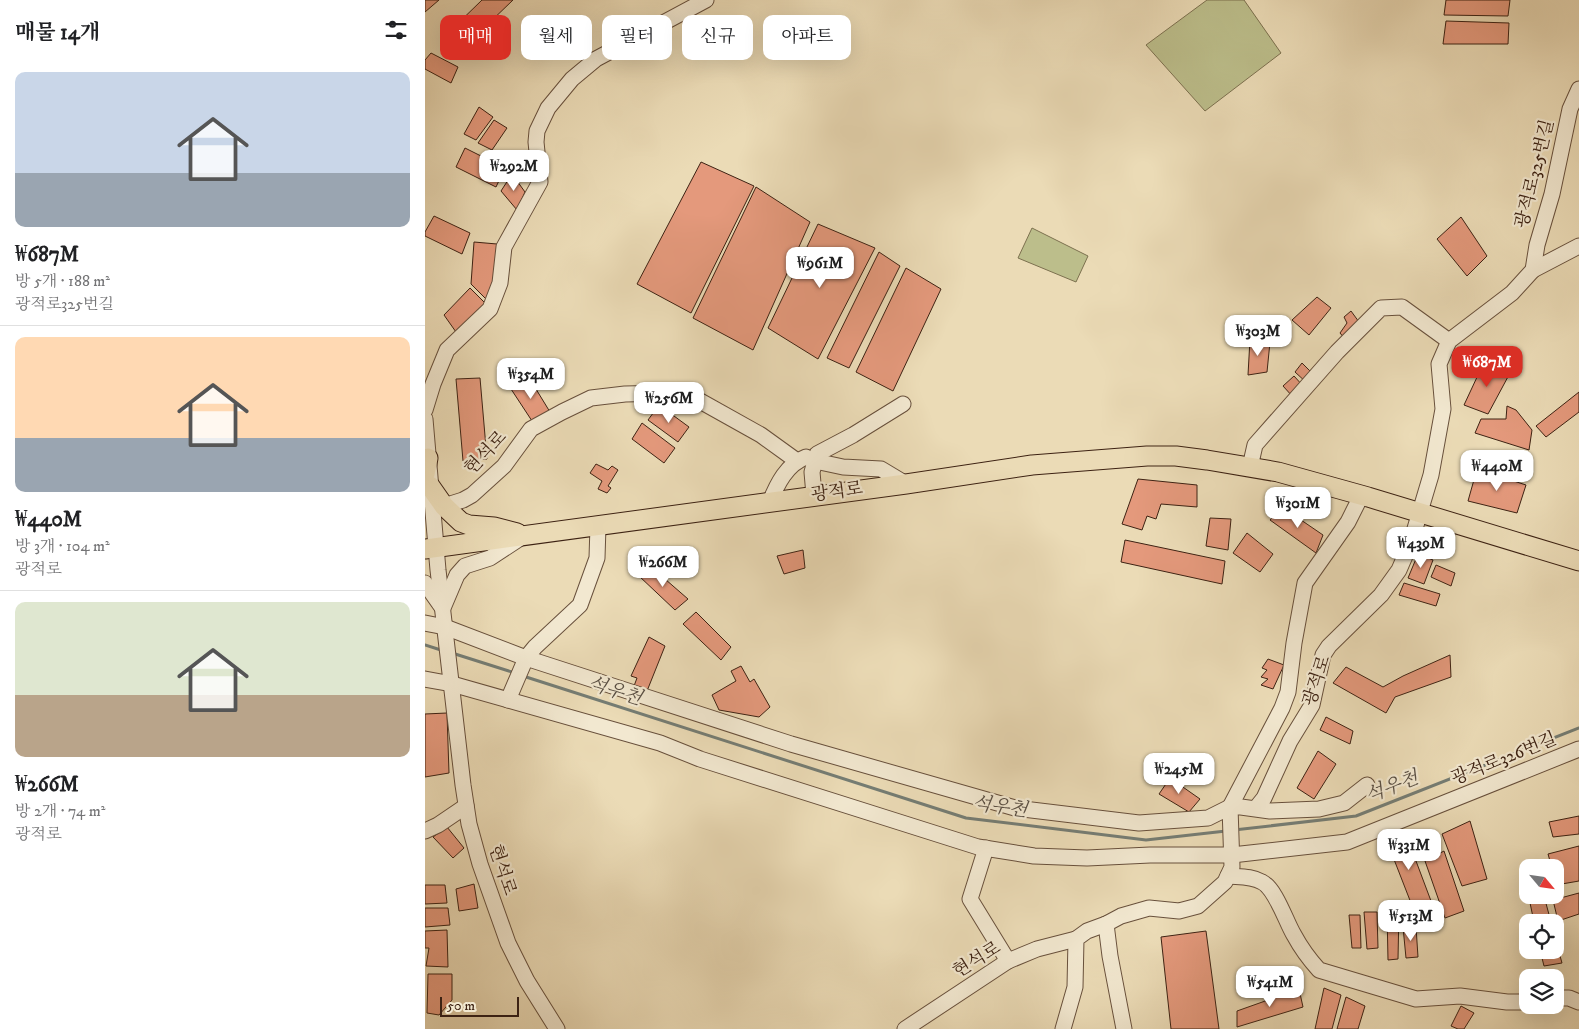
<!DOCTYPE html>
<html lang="ko">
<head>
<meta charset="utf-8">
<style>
	body { margin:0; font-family:"IM FELL DW Pica","Noto Serif KR",serif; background:#f6f6f6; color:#202124; height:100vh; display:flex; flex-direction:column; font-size:19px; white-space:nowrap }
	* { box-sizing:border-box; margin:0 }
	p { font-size:16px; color:#757577 }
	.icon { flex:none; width:28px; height:28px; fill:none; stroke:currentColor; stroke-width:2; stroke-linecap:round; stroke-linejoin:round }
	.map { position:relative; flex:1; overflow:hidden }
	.details { display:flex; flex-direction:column; background:#fff; width:425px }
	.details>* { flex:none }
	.top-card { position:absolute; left:15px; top:15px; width:475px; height:45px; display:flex; gap:10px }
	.needle { width:32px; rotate:119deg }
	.controls { position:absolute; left:1094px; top:859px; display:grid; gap:10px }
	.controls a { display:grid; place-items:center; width:45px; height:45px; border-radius:10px; background:#fff; box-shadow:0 5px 20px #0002; font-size:25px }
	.scale { position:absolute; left:15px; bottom:12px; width:79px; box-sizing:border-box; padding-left:5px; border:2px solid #3d2213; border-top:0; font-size:14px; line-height:18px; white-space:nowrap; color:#3d2213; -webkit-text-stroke:4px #f2e8d0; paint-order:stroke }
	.price { position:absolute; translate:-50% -42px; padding:0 11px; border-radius:10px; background:#fff; color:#222; font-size:16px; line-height:32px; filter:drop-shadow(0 1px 2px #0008) }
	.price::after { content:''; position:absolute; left:50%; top:30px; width:15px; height:11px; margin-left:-8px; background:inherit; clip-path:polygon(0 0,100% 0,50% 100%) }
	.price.active { background:#d93025; color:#fff }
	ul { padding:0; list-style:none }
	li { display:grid; align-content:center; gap:10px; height:265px; padding:0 15px }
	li+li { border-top:1px solid #e0e0e0 }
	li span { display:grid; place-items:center; height:155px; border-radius:10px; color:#555 }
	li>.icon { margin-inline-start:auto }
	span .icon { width:90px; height:90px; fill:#fffc; stroke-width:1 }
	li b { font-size:21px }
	h2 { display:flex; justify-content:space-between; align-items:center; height:60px; padding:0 15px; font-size:21px }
	.chip { padding:0 18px; border-radius:10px; background:#fff; box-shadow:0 5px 20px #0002; font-size:18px; line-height:45px }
	.chip.active { background:#d93025; color:#fff }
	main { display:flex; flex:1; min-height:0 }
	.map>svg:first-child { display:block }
</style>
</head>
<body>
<main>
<section class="details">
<h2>매물 14개<svg class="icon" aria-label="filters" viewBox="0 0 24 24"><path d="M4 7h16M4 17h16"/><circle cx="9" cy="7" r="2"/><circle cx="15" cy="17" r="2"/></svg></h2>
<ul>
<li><span style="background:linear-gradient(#c9d6e8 65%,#9aa5b1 0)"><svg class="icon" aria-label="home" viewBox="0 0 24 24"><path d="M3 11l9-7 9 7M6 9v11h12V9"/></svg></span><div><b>₩687M</b><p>방 5개 · 188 m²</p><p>광적로325번길</p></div></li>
<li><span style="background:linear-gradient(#ffd9b3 65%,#9aa5b1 0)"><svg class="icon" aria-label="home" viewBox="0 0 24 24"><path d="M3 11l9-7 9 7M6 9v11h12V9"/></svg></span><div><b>₩440M</b><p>방 3개 · 104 m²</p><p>광적로</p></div></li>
<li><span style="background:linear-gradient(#dfe7d0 60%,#b9a48a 0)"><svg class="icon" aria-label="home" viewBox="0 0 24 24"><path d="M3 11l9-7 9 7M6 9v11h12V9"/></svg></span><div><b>₩266M</b><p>방 2개 · 74 m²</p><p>광적로</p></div></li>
</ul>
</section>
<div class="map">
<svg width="1154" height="1029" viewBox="0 0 1154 1029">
	<rect width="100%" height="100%" fill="#ebdbb6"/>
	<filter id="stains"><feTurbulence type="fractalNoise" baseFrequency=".004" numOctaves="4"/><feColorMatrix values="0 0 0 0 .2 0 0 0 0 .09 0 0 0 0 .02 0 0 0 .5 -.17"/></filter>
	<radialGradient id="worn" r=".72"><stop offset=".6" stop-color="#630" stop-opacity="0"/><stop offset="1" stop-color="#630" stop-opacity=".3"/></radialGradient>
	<!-- green -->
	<g fill="#bcbe8b" stroke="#7c704f">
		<path d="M782 0H819L856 53 780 111 721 45Z"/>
		<path d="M607 228 663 256 651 282 593 258Z"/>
	</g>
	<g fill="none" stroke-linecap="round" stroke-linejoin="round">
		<!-- stream -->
		<g stroke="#757d74" stroke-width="3">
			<path d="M0 645 19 651"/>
			<path d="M27 653 90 673"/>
			<path d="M98 676 541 818 721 840 801 831"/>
			<path d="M809 830 931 816 1154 728"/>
		</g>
	</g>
	<!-- building -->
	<g fill="#e4997c" stroke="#3d2213">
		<path d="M0 0H14L0 12Z"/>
		<path d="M57 0H88L34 52 21 35Z"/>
		<path d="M1021 0H1085L1083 16 1019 15Z"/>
		<path d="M1021 21 1084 23 1083 44H1018Z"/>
		<path d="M6 53 33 67 26 83 0 69V60Z"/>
		<path d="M54 107 68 117 51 140 39 134Z"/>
		<path d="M69 120 82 128 67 150 53 143Z"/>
		<path d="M40 148 80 168 71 187 31 167Z"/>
		<path d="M276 162 329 186 266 313 212 284Z"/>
		<path d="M87 174 100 192 92 210 76 191Z"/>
		<path d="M331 187 385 222 328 350 268 318Z"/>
		<path d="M9 216 45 233 37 254 0 236V232Z"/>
		<path d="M1036 217 1062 256 1042 276 1012 239Z"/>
		<path d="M393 224 450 248 393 359 343 328Z"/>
		<path d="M49 242 72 244 69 282 61 299 46 284Z"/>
		<path d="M454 252 475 266 424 368 402 358Z"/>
		<path d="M481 268 516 289 468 391 431 372Z"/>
		<path d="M45 288 61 304 31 332 19 315Z"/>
		<path d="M892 297 906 308 884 335 867 320Z"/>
		<path d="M926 311 934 322 920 339 915 333 922 323 919 317Z"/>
		<path d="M825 339 845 342 842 372 823 375Z"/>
		<path d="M1060 360 1085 373 1063 414 1039 405Z"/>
		<path d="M877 363 885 371 891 365 882 383 870 372Z"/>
		<path d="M103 376 125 412 109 424 86 389Z"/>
		<path d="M869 376 879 387 868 397 858 386Z"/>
		<path d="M55 378 62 459 38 461 31 379Z"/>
		<path d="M1154 392V412L1121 437 1111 426Z"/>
		<path d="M234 405 264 427 253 442 223 420Z"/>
		<path d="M1082 406 1091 410 1107 430 1104 450 1050 433 1056 419H1081Z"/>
		<path d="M217 423 250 448 239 463 207 439Z"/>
		<path d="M171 464 183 470 187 466 193 470 183 486 186 488 182 493 173 489 177 481 165 473Z"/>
		<path d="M1052 469 1101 485 1092 513 1043 501Z"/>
		<path d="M713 479 772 485V507L736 504 731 519 722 516 717 530 697 524Z"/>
		<path d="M857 507 898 535 891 553 845 520Z"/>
		<path d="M785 518 806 519 803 550 781 546Z"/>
		<path d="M822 533 848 554 835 572 808 553Z"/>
		<path d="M700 540 800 561 797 584 696 562Z"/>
		<path d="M378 550 380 568 359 574 352 556Z"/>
		<path d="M993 554 1008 560 999 584 983 578Z"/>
		<path d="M1011 565 1030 573 1026 586 1006 577Z"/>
		<path d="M225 566 263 599 250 610 214 576Z"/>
		<path d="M979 583 1015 594 1011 606 974 595Z"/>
		<path d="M271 612 306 647 296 660 258 624Z"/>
		<path d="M224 637 240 646 222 691 209 686 212 678 206 676Z"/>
		<path d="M1025 655 1026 677 970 697 961 713 908 683 921 667 958 687 978 676Z"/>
		<path d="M843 659 859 665 848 689 836 685 843 679 836 677 842 670 837 668Z"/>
		<path d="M316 666 325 682 329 679 345 707 334 717 294 710 287 695 311 681 306 671Z"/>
		<path d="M22 713 24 773 0 777V714Z"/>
		<path d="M901 717 928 731 925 744 895 730Z"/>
		<path d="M893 751 911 764 889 799 872 788Z"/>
		<path d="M745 778 775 799 764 812 734 794Z"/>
		<path d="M1154 816V834L1128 837 1124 822Z"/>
		<path d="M1045 821 1062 879 1037 886 1017 834Z"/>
		<path d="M22 827 39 848 28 858 8 837Z"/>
		<path d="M982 837 1006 901 986 903 963 844Z"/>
		<path d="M1154 846V881L1131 885 1130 868H1127L1123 854Z"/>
		<path d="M1019 851 1039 911 1020 918 1000 861Z"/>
		<path d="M49 884 53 908 34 911 31 889Z"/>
		<path d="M0 885H20L22 903 0 904Z"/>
		<path d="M1154 893V914L1133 921 1128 900Z"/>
		<path d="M1119 896 1126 922H1109L1104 898Z"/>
		<path d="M0 908H23L25 925 0 927Z"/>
		<path d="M974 909 973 959 963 960 962 911Z"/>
		<path d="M939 912H952L953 948 942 949Z"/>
		<path d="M924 915H935L936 948H927Z"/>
		<path d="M978 927H991L993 957 981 958Z"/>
		<path d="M22 930 23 967 1 966 4 948H0V931Z"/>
		<path d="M781 931 794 1029H746L736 937Z"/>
		<path d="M1130 938 1137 963 1119 966 1115 950H1130Z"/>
		<path d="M3 974H27V1000L14 1015 2 1013Z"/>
		<path d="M899 988 916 995 907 1029H890Z"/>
		<path d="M874 989 878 1007 812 1027V1011Z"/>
		<path d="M921 997 940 1006 933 1029H912Z"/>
		<path d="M1036 1006 1049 1013 1039 1029H1033L1026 1026Z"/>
	</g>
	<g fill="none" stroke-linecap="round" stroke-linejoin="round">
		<defs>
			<g id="minor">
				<path d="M1108 270 1154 246"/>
				<path d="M0 410 8 384 22 350 65 309 75 283 79 247 115 182 111 142 112 131 123 108 147 79 171 59 281 0"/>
				<path d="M0 419 13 570 38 785 44 824 55 864 83 943 102 981 132 1029"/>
				<path d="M390 461 418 467 456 469 481 484"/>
				<path d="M825 467 830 445 912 352 956 308 977 307 1024 341"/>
				<path d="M389 495 387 472 392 454 428 435 478 404"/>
				<path d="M345 502C352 484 362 464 381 457"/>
				<path d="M19 506 38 500 47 495 79 466 106 429 137 412 166 398 200 394 242 393 268 397 336 435 372 461"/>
				<path d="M0 583 16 606"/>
				<path d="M18 608 32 575 40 566 65 558 97 537"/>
				<path d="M0 623 20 627 101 658 366 744 590 808 714 823 783 818 805 807H816L845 811 894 809 919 803 942 785"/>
				<path d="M0 679 27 684 235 743 275 759 553 847 609 856 662 858 725 855H807L922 842 1154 749"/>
				<path d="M83 700 101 658 110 647 155 605 172 558 173 526"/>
				<path d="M831 808 839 798 865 741 887 705 898 655 904 646 956 595 974 570 986 542 1006 475 1018 409 1014 364 1024 341 1087 293 1108 270 1112 245 1127 194 1145 109 1154 89"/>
				<path d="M0 831 13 825 41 806"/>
				<path d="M561 848 545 899 583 961"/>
				<path d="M803 876C815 877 827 876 837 882 851 889 861 922 869 935 876 948 884 959 894 970L991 999 1035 996 1082 1002H1102"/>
				<path d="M681 924 685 956 699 1029"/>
				<path d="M1130 998H1144L1154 1002"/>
				<path d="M480 1029 583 961 612 949 651 939"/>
				<path d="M638 1029 650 987 651 939 662 931 681 924 696 916 724 908 754 911 773 906 800 882 807 867 805 807 857 708 863 692 869 643 880 583 923 522 936 496"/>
			</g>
			<g id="major">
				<path d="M0 474 3 458"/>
				<path d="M5 486 19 506 36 522 44 525 69 527 92 533"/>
				<path d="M0 549 481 484 607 465 722 456H751L782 460 853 472 943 497 1154 561"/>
			</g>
		</defs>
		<!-- minor casing -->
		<use href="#minor" stroke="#68503c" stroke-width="17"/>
		<!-- major casing -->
		<use href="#major" stroke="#3d2213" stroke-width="21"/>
		<!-- minor -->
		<use href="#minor" stroke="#f2e8d0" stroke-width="15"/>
		<!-- major -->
		<use href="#major" stroke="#ebdbb6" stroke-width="19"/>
	</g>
	<g text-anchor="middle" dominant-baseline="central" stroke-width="4.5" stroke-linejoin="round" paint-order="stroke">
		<!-- street labels -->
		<g font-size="18" fill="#3d2213" stroke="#f2e8d0">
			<text transform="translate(1110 174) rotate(-76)">광적로325번길</text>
			<text transform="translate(61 453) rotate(-47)">현석로</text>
			<text transform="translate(412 492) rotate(-8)">광적로</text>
			<text transform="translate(892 681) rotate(-72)">광적로</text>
			<text transform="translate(1079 759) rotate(-22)">광적로326번길</text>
			<text transform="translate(77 870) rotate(72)">현석로</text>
			<text transform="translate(552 960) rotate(-32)">현석로</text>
		</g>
		<!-- water labels -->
		<g font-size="19" font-style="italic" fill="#594f44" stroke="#f2e8d0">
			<text transform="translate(190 691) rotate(18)">석우천</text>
			<text transform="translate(967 787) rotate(-21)">석우천</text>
			<text transform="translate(575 807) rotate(8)">석우천</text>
		</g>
	</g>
	<rect width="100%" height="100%" filter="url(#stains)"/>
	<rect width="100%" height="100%" fill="url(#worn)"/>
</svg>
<div class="controls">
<a><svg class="needle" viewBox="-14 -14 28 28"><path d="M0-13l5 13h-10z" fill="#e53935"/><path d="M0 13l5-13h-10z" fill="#757577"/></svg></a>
<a><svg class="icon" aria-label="locate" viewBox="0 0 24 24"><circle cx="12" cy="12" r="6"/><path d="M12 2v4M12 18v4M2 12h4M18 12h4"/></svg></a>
<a><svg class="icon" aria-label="layers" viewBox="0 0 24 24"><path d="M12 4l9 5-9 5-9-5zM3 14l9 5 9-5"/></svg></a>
</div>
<div class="scale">50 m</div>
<b class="price" style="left:89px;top:192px">₩292M</b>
<b class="price" style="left:395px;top:289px">₩961M</b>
<b class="price" style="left:833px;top:357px">₩303M</b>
<b class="price active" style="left:1062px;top:388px">₩687M</b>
<b class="price" style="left:106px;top:400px">₩354M</b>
<b class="price" style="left:244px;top:424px">₩256M</b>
<b class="price" style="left:1072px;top:492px">₩440M</b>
<b class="price" style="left:873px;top:529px">₩301M</b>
<b class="price" style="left:996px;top:569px">₩439M</b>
<b class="price" style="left:238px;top:588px">₩266M</b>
<b class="price" style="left:754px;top:795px">₩245M</b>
<b class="price" style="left:984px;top:871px">₩331M</b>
<b class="price" style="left:986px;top:942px">₩513M</b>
<b class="price" style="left:845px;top:1008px">₩541M</b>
<div class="top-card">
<a class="chip active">매매</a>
<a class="chip">월세</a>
<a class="chip">필터</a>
<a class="chip">신규</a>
<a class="chip">아파트</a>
</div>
</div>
</main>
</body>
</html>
